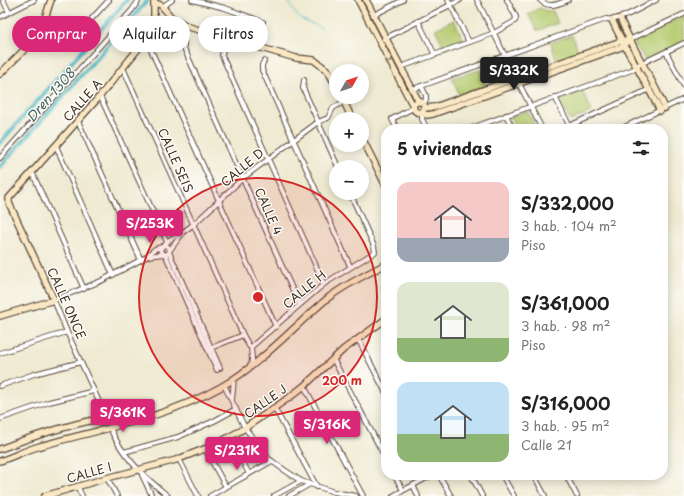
<!DOCTYPE html>
<html lang="es">
<head>
<meta charset="utf-8">
<style>
	body { margin:0; font-family:"Playpen Sans",sans-serif; background:#f6f6f6; color:#222; height:100vh; display:flex; flex-direction:column; font-size:15px; white-space:nowrap }
	* { box-sizing:border-box; margin:0 }
	p { font-size:13px; color:#767676 }
	.icon { flex:none; width:22px; height:22px; fill:none; stroke:currentColor; stroke-width:2; stroke-linecap:round; stroke-linejoin:round }
	.map { position:relative; flex:1; overflow:hidden }
	.side { position:absolute; left:381px; top:124px; width:287px; height:356px; display:flex; flex-direction:column; background:#fff; border-radius:16px; box-shadow:0 2px 10px #0003 }
	.side>* { flex:none }
	.guide { position:absolute; left:12px; top:16px; width:309px; height:36px; display:flex; gap:8px }
	.needle { width:26px; rotate:50deg }
	.tools { position:absolute; left:329px; top:64px; display:grid; gap:8px }
	.tools a { display:grid; place-items:center; width:40px; height:40px; border-radius:50%; background:#fff; box-shadow:0 2px 10px #0003; font-size:20px }
	.price { position:absolute; translate:-50% -34px; padding:0 9px; border-radius:4px; background:#db2777; color:#fff; font-size:13px; line-height:26px; filter:drop-shadow(0 1px 2px #0008) }
	.price::after { content:''; position:absolute; left:50%; top:24px; width:12px; height:9px; margin-left:-6px; background:inherit; clip-path:polygon(0 0,100% 0,50% 100%) }
	.price.on { background:#222; color:#fff }
	ul { padding:0; list-style:none }
	li { display:flex; align-items:center; gap:12px; height:100px; padding:0 16px }
	li span { display:grid; place-items:center; flex:none; width:112px; height:80px; border-radius:12px; color:#555 }
	li>.icon { margin-inline-start:auto }
	span .icon { width:48px; height:48px; fill:#fffc; stroke-width:1 }
	li b { font-size:17px }
	h2 { display:flex; justify-content:space-between; align-items:center; height:48px; padding:0 16px; font-size:17px }
	.pill { padding:0 14px; border-radius:18px; background:#fff; box-shadow:0 2px 10px #0003; font-size:14px; line-height:36px }
	.pill.on { background:#db2777; color:#fff }
	.map>svg:first-child { display:block }
</style>
</head>
<body>
<div class="map">
<svg width="684" height="496" viewBox="0 0 684 496">
	<rect width="100%" height="100%" fill="#fdfcf7"/>
	<filter id="ink" filterUnits="userSpaceOnUse"><feTurbulence type="fractalNoise" baseFrequency=".025" numOctaves="2"/><feDisplacementMap in="SourceGraphic" scale="8" xChannelSelector="R" yChannelSelector="G"/><feConvolveMatrix kernelMatrix="1 2 1 2 8 2 1 2 1" color-interpolation-filters="sRGB"/></filter>
	<filter id="wash" filterUnits="userSpaceOnUse"><feTurbulence type="fractalNoise" baseFrequency=".012" numOctaves="4" result="noise"/><feDisplacementMap in="SourceGraphic" scale="16" xChannelSelector="R" yChannelSelector="G"/><feGaussianBlur stdDeviation="0.9" result="paint"/><feColorMatrix in="noise" values="0 0 0 0 0 0 0 0 0 0 0 0 0 0 0 0 0 1.4 0 .05"/><feComposite in="paint" operator="in"/></filter>
	<g filter="url(#wash)">
		<rect width="100%" height="100%" fill="#efead1"/>
		<!-- green -->
		<g fill="#b6cb6f" stroke="#787a46">
			<path d="M540 8 547 11H553L558 23 537 31 528 14Z"/>
			<path d="M684 16V42L646 61 632 40Z"/>
			<path d="M454 20 464 41 445 49 435 29Z"/>
			<path d="M572 35 579 53 556 60 551 43Z"/>
			<path d="M480 70 486 86 459 95 452 78Z"/>
			<path d="M582 91 592 111 570 121 559 99Z"/>
			<path d="M527 111 537 128 517 129 511 117Z"/>
		</g>
		<g fill="none" stroke-linecap="round" stroke-linejoin="round">
			<!-- stream -->
			<path stroke="#4ab7c5" stroke-width="1" d="M288 0C291 7 296 16 303 20 310 24 316 24 321 28"/>
			<!-- canal -->
			<g stroke="#4ab7c5" stroke-width="4">
				<path d="M0 143 127 0"/>
				<path d="M0 167 148 0"/>
			</g>
		</g>
	</g>
	<g filter="url(#ink)">
		<g fill="none" stroke-linecap="round" stroke-linejoin="round">
			<defs>
				<g id="street">
					<path d="M3 0 9 12"/>
					<path d="M192 0 225 8 263 22"/>
					<path d="M448 0 469 42"/>
					<path d="M477 0 542 129"/>
					<path d="M540 0C549 9 558 4 568 0"/>
					<path d="M162 7 172 0"/>
					<path d="M374 15 403 0"/>
					<path d="M0 17 34 0"/>
					<path d="M45 20C54 26 63 37 74 38L109 0"/>
					<path d="M418 21 435 55"/>
					<path d="M184 38V48L299 304"/>
					<path d="M146 39 276 327"/>
					<path d="M384 39 460 0"/>
					<path d="M629 40 684 14"/>
					<path d="M223 49 222 55 223 58 324 284"/>
					<path d="M666 52 684 86"/>
					<path d="M264 61 262 65V70L350 266"/>
					<path d="M636 66 684 43"/>
					<path d="M401 67 494 33 515 21 516 17 507 0"/>
					<path d="M123 68 243 335 249 346 251 347 252 359 251 366"/>
					<path d="M304 80 303 88 338 167"/>
					<path d="M421 86C425 93 429 98 423 104"/>
					<path d="M413 89 606 19C620 22 643 6 656 0"/>
					<path d="M100 96 167 242"/>
					<path d="M555 97 571 129"/>
					<path d="M422 114V119L427 129"/>
					<path d="M506 115 513 129"/>
					<path d="M78 121 141 260"/>
					<path d="M569 126 650 89"/>
					<path d="M397 129 392 119 413 108"/>
					<path d="M469 129 637 68"/>
					<path d="M620 129 684 99"/>
					<path d="M56 146 113 275"/>
					<path d="M0 158 132 10 139 0"/>
					<path d="M32 172 84 289"/>
					<path d="M165 245 169 240 183 232 194 224 243 178 318 122 328 118 333 108 345 101"/>
					<circle cx="165" cy="250" r="4.5"/>
					<path d="M170 250 182 234"/>
					<path d="M169 252 220 368"/>
					<path d="M165 254 217 370"/>
					<path d="M148 255 155 249 162 247"/>
					<path d="M358 339 386 393"/>
					<path d="M251 347 324 284 375 252 374 246 350 193"/>
					<path d="M211 348 243 335"/>
					<path d="M0 353 67 332"/>
					<path d="M333 359 386 459"/>
					<path d="M224 385 245 428 269 459 283 469 301 481 334 492 356 496"/>
					<path d="M0 386 34 374 81 362"/>
					<path d="M304 386 363 496"/>
					<path d="M232 400 234 379"/>
					<path d="M275 409 317 487"/>
					<path d="M106 417 67 332 54 300 101 281 148 256 163 254"/>
					<path d="M0 419 49 402 94 391"/>
					<path d="M110 428C122 456 144 477 168 496"/>
					<path d="M230 437 249 474"/>
					<path d="M205 449 226 487"/>
					<path d="M124 452 178 437 214 421 236 409"/>
					<path d="M179 459 198 496"/>
					<path d="M142 475 152 496"/>
					<path d="M394 475 403 490"/>
					<path d="M439 475 451 496"/>
					<path d="M471 475 482 496"/>
					<path d="M502 475 514 496"/>
					<path d="M534 475 545 496"/>
					<path d="M566 475 577 496"/>
					<path d="M107 478 117 496"/>
					<path d="M413 485 418 496"/>
					<path d="M77 486 82 496"/>
					<path d="M210 496 272 461"/>
					<path d="M274 496 301 481"/>
					<path d="M289 496 310 484"/>
					<path d="M393 496 432 475"/>
				</g>
				<g id="secondary">
					<path d="M358 0 413 106"/>
					<path d="M366 0 419 102"/>
					<path d="M155 3 161 5 171 17 189 27 275 52 296 58 314 60 328 71 336 86"/>
					<path d="M620 18C633 49 651 77 665 108"/>
					<path d="M612 20C626 51 645 80 660 111"/>
					<path d="M0 74 25 49 41 30 51 0"/>
					<path d="M342 97 352 119"/>
					<circle cx="419" cy="107" r="5.5"/>
					<path d="M420 113 427 115 433 114 624 46 629 40 621 41 435 107 424 108"/>
					<path d="M362 138 386 186"/>
					<path d="M0 316 54 300 9 203V198L100 96 146 39 154 26V0"/>
					<path d="M0 449C35 435 69 425 106 417"/>
					<path d="M0 461C12 457 24 451 37 447 99 429 164 419 221 387 262 363 293 327 328 298 346 284 367 274 386 264"/>
					<path d="M45 496 107 478 176 460 217 444 245 428 290 397 304 386 344 349 386 319"/>
				</g>
			</defs>
			<!-- street casing -->
			<use href="#street" stroke="#564739" stroke-width="6"/>
			<!-- secondary casing -->
			<use href="#secondary" stroke="#564739" stroke-width="8"/>
			<!-- street -->
			<use href="#street" stroke="#fff" stroke-width="4"/>
			<!-- secondary -->
			<use href="#secondary" stroke="#fae7c3" stroke-width="5.5"/>
		</g>
		<!-- one-way arrows -->
		<defs><path id="oneway-chevron" d="M-2-3.5L2.5 0L-2 3.5" fill="none" stroke-width="1.6" stroke-linecap="round" stroke-linejoin="round"/></defs>
		<use stroke="#9a8870" href="#oneway-chevron" transform="translate(389 60) rotate(63)"/>
	</g>
	<!-- distance rings -->
	<circle cx="258" cy="297" r="119" fill="#d62828" fill-opacity=".12"/>
	<circle fill="none" stroke="#d62828" stroke-width="2" cx="258" cy="297" r="119"/>
	<g text-anchor="middle" dominant-baseline="central" stroke-width="3" stroke-linejoin="round" paint-order="stroke">
		<!-- street labels -->
		<g font-size="12" fill="#3b2a1e" stroke="#fdfcf7">
			<text transform="translate(82 100) rotate(-49)">CALLE A</text>
			<text transform="translate(176 160) rotate(66)">CALLE SEIS</text>
			<text transform="translate(242 167) rotate(-40)">CALLE D</text>
			<text transform="translate(269 211) rotate(66)">CALLE 4</text>
			<text transform="translate(304 289) rotate(-40)">CALLE H</text>
			<text transform="translate(67 303) rotate(66)">CALLE ONCE</text>
			<text transform="translate(265 401) rotate(-35)">CALLE J</text>
			<text transform="translate(89 472) rotate(-16)">CALLE I</text>
		</g>
		<!-- water labels -->
		<g font-size="13" font-style="italic" fill="#416261" stroke="#fdfcf7">
			<text transform="translate(50 95) rotate(-49)">Dren 1308</text>
		</g>
	</g>
	<circle cx="258" cy="297" r="6" fill="#d62828" stroke="#fdfcf7" stroke-width="2"/>
	<g font-size="12" text-anchor="middle" font-weight="bold" fill="#d62828" stroke="#fdfcf7" stroke-width="3" stroke-linejoin="round" paint-order="stroke">
		<text x="342" y="385">200 m</text>
	</g>
</svg>
<div class="tools">
<a><svg class="needle" viewBox="-14 -14 28 28"><path d="M0-13l5 13h-10z" fill="#e53935"/><path d="M0 13l5-13h-10z" fill="#767676"/></svg></a>
<a>+</a>
<a>−</a>
</div>
<b class="price on" style="left:514px;top:91px">S/332K</b>
<b class="price" style="left:150px;top:244px">S/253K</b>
<b class="price" style="left:123px;top:433px">S/361K</b>
<b class="price" style="left:327px;top:445px">S/316K</b>
<b class="price" style="left:237px;top:471px">S/231K</b>
<div class="guide">
<a class="pill on">Comprar</a>
<a class="pill">Alquilar</a>
<a class="pill">Filtros</a>
</div>
<section class="side">
<h2>5 viviendas<svg class="icon" aria-label="filters" viewBox="0 0 24 24"><path d="M4 7h16M4 17h16"/><circle cx="9" cy="7" r="2"/><circle cx="15" cy="17" r="2"/></svg></h2>
<ul>
<li><span style="background:linear-gradient(#f6c9c9 70%,#9aa5b1 0)"><svg class="icon" aria-label="home" viewBox="0 0 24 24"><path d="M3 11l9-7 9 7M6 9v11h12V9"/></svg></span><div><b>S/332,000</b><p>3 hab. · 104 m²</p><p>Piso</p></div></li>
<li><span style="background:linear-gradient(#dfe7d0 70%,#8fb573 0)"><svg class="icon" aria-label="home" viewBox="0 0 24 24"><path d="M3 11l9-7 9 7M6 9v11h12V9"/></svg></span><div><b>S/361,000</b><p>3 hab. · 98 m²</p><p>Piso</p></div></li>
<li><span style="background:linear-gradient(#bfe0f5 65%,#8fb573 0)"><svg class="icon" aria-label="home" viewBox="0 0 24 24"><path d="M3 11l9-7 9 7M6 9v11h12V9"/></svg></span><div><b>S/316,000</b><p>3 hab. · 95 m²</p><p>Calle 21</p></div></li>
</ul>
</section>
</div>
</body>
</html>
